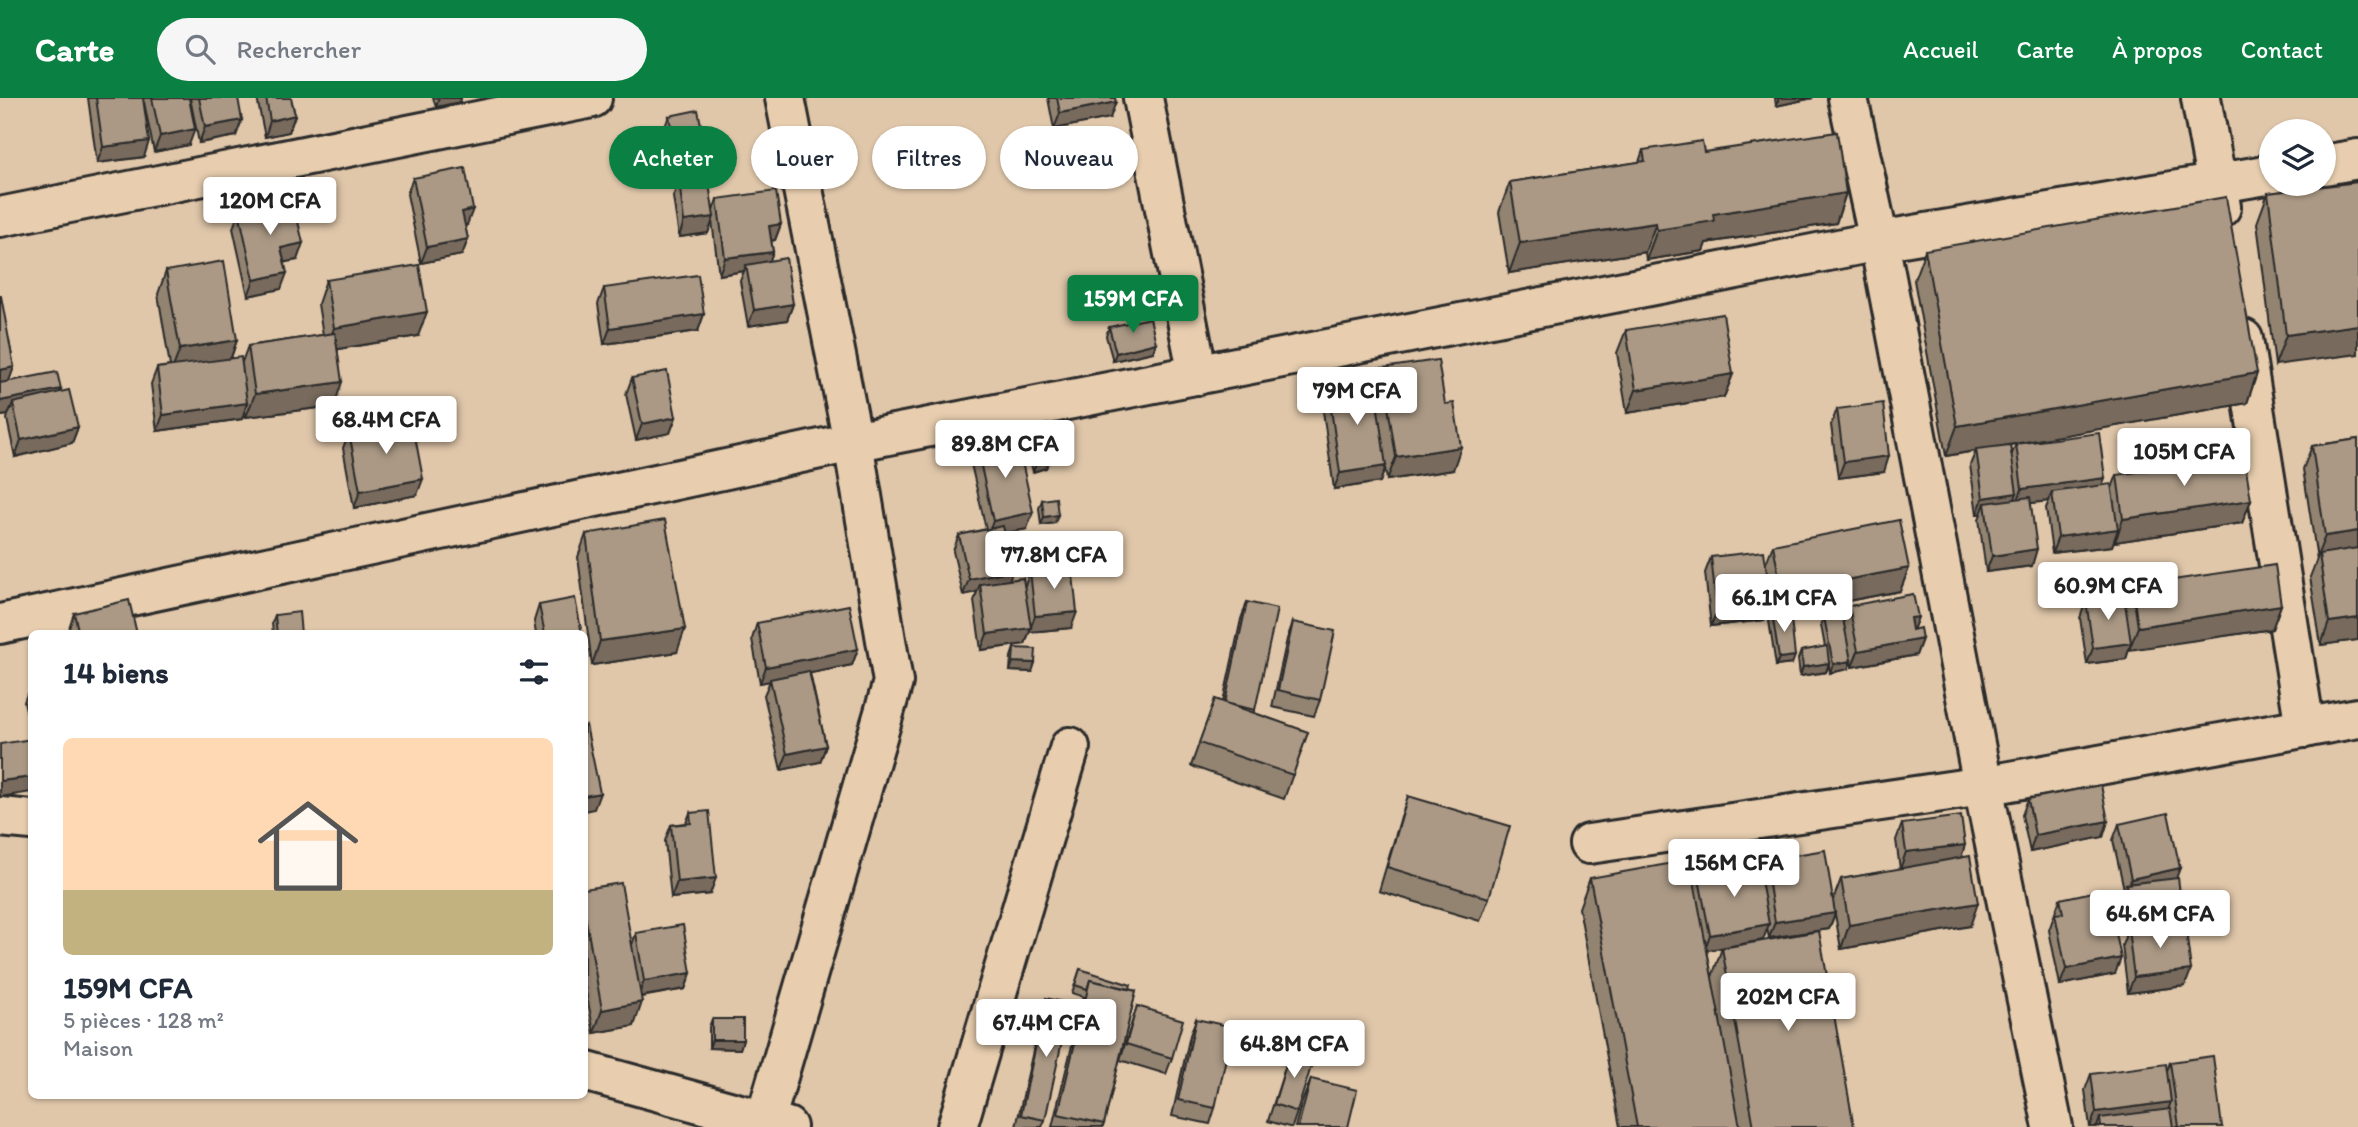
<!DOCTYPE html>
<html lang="fr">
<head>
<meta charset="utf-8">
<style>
	body { margin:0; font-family:Itim,sans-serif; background:#f6f6f7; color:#1f2937; height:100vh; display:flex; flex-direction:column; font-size:26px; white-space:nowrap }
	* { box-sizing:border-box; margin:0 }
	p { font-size:23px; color:#747a83 }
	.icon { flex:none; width:38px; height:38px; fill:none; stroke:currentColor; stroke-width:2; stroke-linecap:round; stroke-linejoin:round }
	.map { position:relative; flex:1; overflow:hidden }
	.sheet { position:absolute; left:28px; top:532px; width:560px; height:469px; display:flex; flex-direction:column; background:#fff; border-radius:10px; box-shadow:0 2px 5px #0004 }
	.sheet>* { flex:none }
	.top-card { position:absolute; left:609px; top:28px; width:665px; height:63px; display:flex; gap:14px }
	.buttons { position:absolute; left:2259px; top:21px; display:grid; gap:14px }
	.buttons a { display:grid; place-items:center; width:77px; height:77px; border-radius:50%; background:#fff; box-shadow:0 2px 5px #0004; font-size:35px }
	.price { position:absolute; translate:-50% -60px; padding:0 16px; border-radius:7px; background:#fff; color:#222; font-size:23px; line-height:46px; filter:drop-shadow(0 2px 4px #0008) }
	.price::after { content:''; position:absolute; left:50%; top:42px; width:21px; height:16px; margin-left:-10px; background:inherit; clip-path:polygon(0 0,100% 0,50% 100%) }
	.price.selected { background:#0b8043; color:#fff }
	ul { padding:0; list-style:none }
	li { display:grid; align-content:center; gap:14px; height:371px; padding:0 35px }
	li span { display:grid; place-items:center; height:217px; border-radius:10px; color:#555 }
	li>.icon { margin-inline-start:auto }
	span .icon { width:126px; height:126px; fill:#fffc; stroke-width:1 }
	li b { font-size:30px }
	h2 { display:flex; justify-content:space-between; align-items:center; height:84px; padding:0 35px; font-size:30px }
	.pill { padding:0 24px; border-radius:32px; background:#fff; box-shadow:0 2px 5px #0004; font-size:24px; line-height:63px }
	.pill.selected { background:#0b8043; color:#fff }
	header { display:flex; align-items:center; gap:42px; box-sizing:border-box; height:98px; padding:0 35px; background:#0b8043; color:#fff }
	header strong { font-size:33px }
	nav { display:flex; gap:38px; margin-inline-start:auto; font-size:24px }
	.search { width:490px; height:63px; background:#f6f6f7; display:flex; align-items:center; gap:18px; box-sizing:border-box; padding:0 24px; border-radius:38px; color:#747a83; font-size:26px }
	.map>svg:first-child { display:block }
</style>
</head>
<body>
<header>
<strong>Carte</strong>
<div class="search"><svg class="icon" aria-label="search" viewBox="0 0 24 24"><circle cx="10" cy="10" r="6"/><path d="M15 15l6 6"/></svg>Rechercher</div>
<nav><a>Accueil</a><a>Carte</a><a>À propos</a><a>Contact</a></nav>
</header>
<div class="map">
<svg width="2358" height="1029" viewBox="0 0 2358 1029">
	<rect width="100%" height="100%" fill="#e0c7aa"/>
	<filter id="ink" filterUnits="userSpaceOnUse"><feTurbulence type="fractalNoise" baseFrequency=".0143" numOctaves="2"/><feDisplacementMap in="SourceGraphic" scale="14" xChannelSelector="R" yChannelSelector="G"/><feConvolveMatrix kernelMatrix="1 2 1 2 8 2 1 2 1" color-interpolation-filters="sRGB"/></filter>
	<g filter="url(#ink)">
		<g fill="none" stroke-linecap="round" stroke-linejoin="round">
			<defs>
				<g id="minor">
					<path d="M1143 0 1198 277"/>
					<path d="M1848 0 1879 143 1983 688 2053 1029"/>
					<path d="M2201 0 2221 109"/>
					<path d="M2324 67 2358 61"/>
					<path d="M0 119 592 0"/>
					<path d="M2243 241 2305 630"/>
					<path d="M0 526 853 344 1879 143 2272 76"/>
					<path d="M0 719 32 722"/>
					<path d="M1589 746 1983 688 2358 620"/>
					<path d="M584 973 787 1029"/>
					<path d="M765 1023 893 584 853 344 785 0"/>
					<path d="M957 1029 1070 649"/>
				</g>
			</defs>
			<!-- minor casing -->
			<use href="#minor" stroke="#2b2b2b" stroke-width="44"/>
			<!-- minor -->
			<use href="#minor" stroke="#e8ceaf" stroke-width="38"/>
		</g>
		<!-- wall -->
		<g fill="#938472" stroke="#2b2b2b" stroke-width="2" fill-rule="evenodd">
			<path d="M88 0H189V47L154 54 144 4V59L97 65Z"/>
			<path d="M190 0H238L236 38 199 45Z"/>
			<path d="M257 0H291L295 17 289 34 265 39Z"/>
			<path d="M433 0H461L460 4 436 9Z"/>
			<path d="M1048 0H1115L1110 20 1054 31Z"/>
			<path d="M1775 0H1813L1776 8Z"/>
			<path d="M669 18 707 79 713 113 717 101 781 126 775 142 771 143 773 154 769 163 793 206 787 222 748 228 740 183 744 173 719 177 712 123 708 135 679 139 673 99 675 93 663 34Z"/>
			<path d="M1643 52 1704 54 1846 95 1836 125 1706 145 1703 153 1646 162 1645 154 1509 175 1499 114 1510 84 1639 64Z"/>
			<path d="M413 80 467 127 465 128 468 141 462 157 421 165 407 96Z"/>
			<path d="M2358 84 2275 267 2257 125 2268 95Z"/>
			<path d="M239 114 297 162 284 164 281 191 248 198 233 130Z"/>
			<path d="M1925 152 2257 275 2247 305 2017 345 2102 387 2112 390 2117 377 2251 402 2242 425 2115 444 2114 441 2112 448 2052 455 2046 410 2049 403 2031 405 2032 468 1986 474 1979 421 1981 416H1977L1970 367 1976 353 1946 358 1914 182ZM2016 346 2011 358 2010 347Z"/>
			<path d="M166 173 237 242 231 260 242 264 248 248 323 237 318 206 326 182 418 238 338 251 334 308 246 319 245 311 242 321 157 333 151 286 157 270 170 268 158 196Z"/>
			<path d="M604 190 704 216 698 233 604 246 598 206Z"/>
			<path d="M0 198 14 269 8 284 61 291 60 294 78 329 72 345 15 359 7 321 8 317 0 318Z"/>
			<path d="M1109 229 1153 254 1113 263 1106 238Z"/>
			<path d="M1626 232 1733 276 1724 299 1627 315 1617 255Z"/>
			<path d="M1382 270 1453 372 1387 382 1385 370 1380 384 1334 391 1322 306 1328 289 1375 290Z"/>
			<path d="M632 280 676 319 670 335 636 342 626 296Z"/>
			<path d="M1837 311 1884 374 1838 380 1831 327Z"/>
			<path d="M349 334 417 397 354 410 343 350Z"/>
			<path d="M2358 341V542L2321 547 2310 479 2317 461 2303 371 2312 348Z"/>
			<path d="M977 350 1027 431 1005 435 1009 482 1025 488 1030 473 1071 530 1029 534 1025 546 981 552 974 503 977 494 963 497 953 453 959 437 986 431 971 366Z"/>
			<path d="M1032 350 1049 362 1046 370 1033 374 1029 358Z"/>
			<path d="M1042 402 1055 425 1041 427 1039 410Z"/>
			<path d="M586 436 677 554 592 567 578 459Z"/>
			<path d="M1773 447 1909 470 1900 493 1790 514 1792 566 1776 568 1769 523 1772 515H1773L1770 501 1771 505 1765 522 1711 528 1705 475 1711 459 1766 465Z"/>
			<path d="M2132 488 2281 507 2272 531 2129 551 2126 561 2087 566 2080 520 2086 503 2126 506Z"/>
			<path d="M1247 504 1255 612 1254 615 1308 634 1284 701 1191 668 1215 601 1223 604 1241 521Z"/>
			<path d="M539 507 582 536H536L534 523Z"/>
			<path d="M1849 508 1918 519 1913 532 1922 541 1916 557 1852 569 1851 563 1848 571 1830 575 1829 567 1826 574 1800 578 1798 561 1801 553 1825 549 1821 527 1824 519 1843 524Z"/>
			<path d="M74 515 137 536H67Z"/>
			<path d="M275 517 301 536H273L272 525Z"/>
			<path d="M1293 524 1320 602 1314 618 1272 609 1287 541Z"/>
			<path d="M757 525 858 551 852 567 810 575 826 648 820 664 781 672 764 597 770 583 760 585 752 541Z"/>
			<path d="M1014 550 1032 574 1010 573 1011 559Z"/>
			<path d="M32 595V634L24 604 27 596Z"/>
			<path d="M1408 698 1489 800 1480 823 1379 793 1400 722Z"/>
			<path d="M2028 701 2108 723 2103 739 2030 754 2022 717Z"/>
			<path d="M690 715 710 796 671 800 665 743 671 727 686 725Z"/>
			<path d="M1902 726 1961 760 1970 828 1841 851 1835 816 1829 831 1769 840 1767 830 1707 852 1712 879 1722 850 1854 1029H1620L1579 810 1590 780 1694 787 1698 776H1760L1765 762 1833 802 1841 781 1900 771 1896 742Z"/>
			<path d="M2119 726 2176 780 2183 818 2181 824 2185 888 2128 895 2122 847 2125 839 2120 802 2124 791 2113 742Z"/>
			<path d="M584 791 632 847 636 835 691 875 685 891 641 899 634 928 594 935 584 883Z"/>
			<path d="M2060 801 2115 876 2060 887 2049 832Z"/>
			<path d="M1080 871 1130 891 1136 893 1103 1029H1052L1084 899 1072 895Z"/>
			<path d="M1046 900 1045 1022 1042 1029H1016L1041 917Z"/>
			<path d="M1137 908 1172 960 1166 976 1120 962Z"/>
			<path d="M712 921 743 942 740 951 709 950V929Z"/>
			<path d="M1196 921 1215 1010 1210 1026 1172 1018 1190 937Z"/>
			<path d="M1291 951 1297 1014 1292 1029H1289L1268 1023Z"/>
			<path d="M2170 964 2222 1029H2090L2085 992 2091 976 2167 973Z"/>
			<path d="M1311 981 1348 1029H1295L1302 1004Z"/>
		</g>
		<!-- shaded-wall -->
		<g fill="#786b5d" stroke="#2b2b2b" stroke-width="2">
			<path d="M439 0H461L460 4 436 9Z"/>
			<path d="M1779 0H1813L1776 8Z"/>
			<path d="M1116 4 1110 20 1054 31 1060 15Z"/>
			<path d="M295 17 289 34 265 39 270 23Z"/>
			<path d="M242 22 236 38 199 45 205 29Z"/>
			<path d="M195 31 189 47 154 54 160 38Z"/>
			<path d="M149 43 144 59 97 65 103 49Z"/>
			<path d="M710 71 704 88 679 83 675 93 681 77Z"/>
			<path d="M1846 95 1836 125 1706 145 1703 153 1646 162 1657 132 1713 116Z"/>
			<path d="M473 111 467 127 457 130 462 114Z"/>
			<path d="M714 119 708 135 679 139 684 123Z"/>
			<path d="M1656 125 1645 154 1509 175 1520 145Z"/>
			<path d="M781 126 775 142 763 144 769 128Z"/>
			<path d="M468 141 462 157 421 165 427 149Z"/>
			<path d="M303 145 297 162 275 166 281 150Z"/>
			<path d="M773 154 767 170 746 167 744 173 719 177 725 160Z"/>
			<path d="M287 175 281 191 248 198 254 182Z"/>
			<path d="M793 206 787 222 748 228 754 212Z"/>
			<path d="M427 214 418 238 326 253 334 230Z"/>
			<path d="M704 216 698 233 604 246 610 230Z"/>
			<path d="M2358 227V256L2275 267 2286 237Z"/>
			<path d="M237 242 229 265 171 275 180 251Z"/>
			<path d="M1156 245 1153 254 1113 263 1116 255Z"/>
			<path d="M14 269 8 286 0 287V272Z"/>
			<path d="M2257 275 2247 305 1946 358 1957 328Z"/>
			<path d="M1733 276 1724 299 1627 315 1636 292Z"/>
			<path d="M342 284 334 308 246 319 255 296Z"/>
			<path d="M61 291 55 307 13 305 8 317 0 318V303Z"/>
			<path d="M247 305 242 321 157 333 163 317Z"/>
			<path d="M676 319 670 335 636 342 642 326Z"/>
			<path d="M78 329 72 345 15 359 21 342Z"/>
			<path d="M1461 349 1453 372 1387 382 1396 359Z"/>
			<path d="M1889 358 1884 374 1838 380 1844 364Z"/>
			<path d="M1049 362 1046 370 1033 374 1036 366Z"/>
			<path d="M1386 368 1380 384 1334 391 1340 375Z"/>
			<path d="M2105 380 2099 396 2052 394 2049 403 2016 407 2022 391Z"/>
			<path d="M423 381 417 397 354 410 360 393Z"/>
			<path d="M2017 395 2011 412 1985 405 1981 416H1977L1983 400Z"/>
			<path d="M2251 402 2242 425 2115 444 2123 421Z"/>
			<path d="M1033 414 1027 431 987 439 993 423Z"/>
			<path d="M1058 417 1055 425 1041 427 1044 419Z"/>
			<path d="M2118 431 2112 448 2052 455 2058 439Z"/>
			<path d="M2358 433V455L2319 456 2316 461 2325 438Z"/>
			<path d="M2037 451 2032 468 1986 474 1992 458Z"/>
			<path d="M1909 470 1900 493 1774 517 1782 494Z"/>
			<path d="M1013 472 1007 488 980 486 977 494 963 497 969 481Z"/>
			<path d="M1771 505 1765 522 1711 528 1717 512Z"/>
			<path d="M2281 507 2272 531 2129 552 2138 529Z"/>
			<path d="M1077 514 1071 530 1029 534 1035 518Z"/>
			<path d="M1918 519 1912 535 1910 520Z"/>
			<path d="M2358 520V542L2321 547 2329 524Z"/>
			<path d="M1031 530 1025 546 981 552 987 536Z"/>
			<path d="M685 531 677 554 592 567 600 543Z"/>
			<path d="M1922 541 1916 557 1852 569 1858 553Z"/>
			<path d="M2131 545 2126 561 2087 566 2093 550Z"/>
			<path d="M858 551 852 567 771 583 770 581V583L760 585 766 569Z"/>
			<path d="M1795 558 1792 566 1776 568 1779 560Z"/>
			<path d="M1851 563 1848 571 1830 575 1833 566Z"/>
			<path d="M1013 564 1035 565 1032 574 1010 573Z"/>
			<path d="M1829 565 1826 574 1800 578 1803 569Z"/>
			<path d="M826 648 820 664 781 672 787 656Z"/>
			<path d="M32 679V694L0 699V683Z"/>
			<path d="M600 695 594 711 584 713V698Z"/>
			<path d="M2108 723 2103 739 2030 754 2035 737Z"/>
			<path d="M1965 747 1960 763 1900 771 1906 754Z"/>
			<path d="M2180 770 2174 786 2127 793 2131 781Z"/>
			<path d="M716 780 710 796 671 800 677 784Z"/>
			<path d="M1978 805 1970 828 1841 851 1849 827Z"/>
			<path d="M1835 815 1829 831 1769 840 1775 824Z"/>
			<path d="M2183 818 2178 834 2128 833 2131 825Z"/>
			<path d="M1769 826 1763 842 1704 853 1710 837Z"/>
			<path d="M2121 860 2115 876 2060 887 2066 871Z"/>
			<path d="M2191 872 2185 888 2128 895 2134 879Z"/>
			<path d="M691 875 685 891 638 899 644 883Z"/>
			<path d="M642 904 634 928 594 935 602 912Z"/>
			<path d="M712 942H743L740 951 709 950Z"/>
			<path d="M2171 1004 2165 1020H2100L2097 1029H2090L2096 1014Z"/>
		</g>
		<!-- building -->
		<g fill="#ab9985" stroke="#2b2b2b" stroke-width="2">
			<path d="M96 0H143L149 43 103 49Z"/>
			<path d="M152 0H189L195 31 160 38Z"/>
			<path d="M199 0H238L242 22 205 29Z"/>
			<path d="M266 0H291L295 17 270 23Z"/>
			<path d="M1057 0H1115L1116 4 1060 15Z"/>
			<path d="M698 12 710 71 681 77 669 18Z"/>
			<path d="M1837 34 1846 95 1713 116 1714 123 1657 132 1656 125 1520 145 1510 84 1645 63 1643 52 1702 43 1704 54Z"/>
			<path d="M465 70 473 111 462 114 468 141 427 149 413 80Z"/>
			<path d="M708 79 714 119 684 123 679 83Z"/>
			<path d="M2358 84V227L2286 237 2268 95Z"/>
			<path d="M776 93 781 126 769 128 773 154 725 160 717 101Z"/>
			<path d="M2226 99 2257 275 1957 328 1925 152Z"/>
			<path d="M293 102 303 145 281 150 287 175 254 182 239 114Z"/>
			<path d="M786 160 793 206 754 212 746 167Z"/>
			<path d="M224 163 237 242 180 251 166 173Z"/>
			<path d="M419 167 427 214 334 230 326 182Z"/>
			<path d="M698 177 704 216 610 230 604 190Z"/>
			<path d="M0 198H1L14 269 0 272Z"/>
			<path d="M1723 216 1733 276 1636 292 1626 232Z"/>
			<path d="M1150 220 1156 245 1116 255 1109 229Z"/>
			<path d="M335 235 342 284 255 296 248 248Z"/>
			<path d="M241 259 247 305 163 317 157 270Z"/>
			<path d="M1438 262 1445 306 1454 305 1461 349 1396 359 1382 270Z"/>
			<path d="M667 273 676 319 642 326 632 280Z"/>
			<path d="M57 274 61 291 0 303V285Z"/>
			<path d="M1374 283 1386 368 1340 375 1328 289Z"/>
			<path d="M69 292 78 329 21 342 13 305Z"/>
			<path d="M1883 305 1889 358 1844 364 1837 311Z"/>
			<path d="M412 322 423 381 360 393 349 334Z"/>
			<path d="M2099 335 2105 380 2022 391 2016 346Z"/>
			<path d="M1017 341 1033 414 993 423 977 350Z"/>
			<path d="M2358 341V433L2325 438 2312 348Z"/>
			<path d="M1045 346 1049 362 1036 366 1032 350Z"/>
			<path d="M2010 347 2017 395 1983 400 1976 351Z"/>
			<path d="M2244 358 2251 402 2123 421 2117 377Z"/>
			<path d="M2111 386 2118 431 2058 439 2052 394Z"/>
			<path d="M2030 399 2037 451 1992 458 1985 405Z"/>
			<path d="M1056 400 1058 417 1044 419 1042 402Z"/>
			<path d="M665 422 685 531 600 543 586 436Z"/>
			<path d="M1899 422 1909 470 1782 494 1773 447Z"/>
			<path d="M1003 428 1013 472 969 481 959 437Z"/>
			<path d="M2358 450V520L2329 524 2319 456Z"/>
			<path d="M1764 453 1771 505 1717 512 1711 459Z"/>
			<path d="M2275 467 2281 507 2138 529 2132 488Z"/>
			<path d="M1072 468 1077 514 1035 518 1030 473Z"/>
			<path d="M1023 480 1031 530 987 536 980 486Z"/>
			<path d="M1913 496 1918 519 1910 520 1912 532 1920 530 1922 541 1858 553 1849 508Z"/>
			<path d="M2124 498 2131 545 2093 550 2086 503Z"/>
			<path d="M575 500 582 536H545L539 507Z"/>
			<path d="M129 502 137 536H79L74 515Z"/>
			<path d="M1247 504 1277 511 1255 612 1225 605Z"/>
			<path d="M849 507 858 551 766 569 757 525Z"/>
			<path d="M1790 512 1795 558 1779 560 1772 515Z"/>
			<path d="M299 514 301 536H277L275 517Z"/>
			<path d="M1842 515 1851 563 1833 566 1824 519Z"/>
			<path d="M1293 524 1335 533 1320 602 1278 592Z"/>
			<path d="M1827 548 1829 565 1803 569 1801 553Z"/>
			<path d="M1014 550 1036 551 1035 565 1013 564Z"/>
			<path d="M809 573 826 648 787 656 770 581Z"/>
			<path d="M32 595V614L27 596Z"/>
			<path d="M1215 601 1308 634 1293 677 1199 645Z"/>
			<path d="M586 627 600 695 584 698V628Z"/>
			<path d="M32 641V679L0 683V646Z"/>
			<path d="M2101 687 2108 723 2035 737 2028 701Z"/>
			<path d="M1408 698 1510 728 1489 800 1387 769Z"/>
			<path d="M709 713 716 780 677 784 671 727 691 725 690 715Z"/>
			<path d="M2168 715 2180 770 2131 781 2119 726Z"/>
			<path d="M1961 718 1965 747 1906 754 1902 726Z"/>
			<path d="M1825 752 1835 815 1775 824 1765 762Z"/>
			<path d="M1970 758 1978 805 1849 827 1841 781Z"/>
			<path d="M1690 762 1740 1029H1637L1590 780Z"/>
			<path d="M1758 766 1769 826 1710 837 1698 776Z"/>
			<path d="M2178 780 2183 818 2131 825 2126 786Z"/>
			<path d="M621 785 642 904 602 912 584 811V791Z"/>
			<path d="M2107 791 2121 860 2066 871 2055 816 2063 815 2060 801Z"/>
			<path d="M2185 824 2191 872 2134 879 2128 831Z"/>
			<path d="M683 827 691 875 644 883 636 835Z"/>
			<path d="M1819 833 1854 1029H1754L1722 850Z"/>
			<path d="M1080 871 1131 887 1130 891 1090 882 1087 891 1075 887Z"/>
			<path d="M1090 882 1136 893 1104 1026 1058 1016Z"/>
			<path d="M1046 900 1070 906 1045 1022 1021 1017Z"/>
			<path d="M1137 908 1183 922 1172 960 1126 946Z"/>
			<rect x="712" y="921" width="31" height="21"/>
			<path d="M1196 921 1233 929 1215 1010 1178 1002Z"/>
			<path d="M1291 951 1314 959 1297 1014 1274 1006Z"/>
			<path d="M2213 958 2222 1029H2179L2170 964Z"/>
			<path d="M2166 966 2171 1004 2096 1014 2091 976Z"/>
			<path d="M1311 981 1357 992 1348 1029H1298Z"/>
			<path d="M2170 1011 2173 1029H2101L2100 1020Z"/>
		</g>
	</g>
</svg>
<div class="buttons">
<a><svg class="icon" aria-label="layers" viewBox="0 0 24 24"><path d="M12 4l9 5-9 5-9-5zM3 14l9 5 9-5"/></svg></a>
</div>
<b class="price" style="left:270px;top:139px">120M CFA</b>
<b class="price selected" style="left:1133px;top:237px">159M CFA</b>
<b class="price" style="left:1357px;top:329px">79M CFA</b>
<b class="price" style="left:386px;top:358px">68.4M CFA</b>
<b class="price" style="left:1005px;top:382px">89.8M CFA</b>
<b class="price" style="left:2184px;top:390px">105M CFA</b>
<b class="price" style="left:1054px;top:493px">77.8M CFA</b>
<b class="price" style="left:2108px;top:524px">60.9M CFA</b>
<b class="price" style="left:1784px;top:536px">66.1M CFA</b>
<b class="price" style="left:1734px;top:801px">156M CFA</b>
<b class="price" style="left:2160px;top:852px">64.6M CFA</b>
<b class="price" style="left:1788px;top:935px">202M CFA</b>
<b class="price" style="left:1046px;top:961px">67.4M CFA</b>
<b class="price" style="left:1294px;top:982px">64.8M CFA</b>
<div class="top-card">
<a class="pill selected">Acheter</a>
<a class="pill">Louer</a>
<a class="pill">Filtres</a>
<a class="pill">Nouveau</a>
</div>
<section class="sheet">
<h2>14 biens<svg class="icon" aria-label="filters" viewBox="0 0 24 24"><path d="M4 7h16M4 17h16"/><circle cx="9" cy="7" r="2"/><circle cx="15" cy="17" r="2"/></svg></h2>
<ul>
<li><span style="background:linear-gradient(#ffd9b3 70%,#c2b280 0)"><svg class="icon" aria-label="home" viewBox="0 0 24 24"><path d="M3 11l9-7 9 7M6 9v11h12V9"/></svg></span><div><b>159M CFA</b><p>5 pièces · 128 m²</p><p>Maison</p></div></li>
</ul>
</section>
</div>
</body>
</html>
